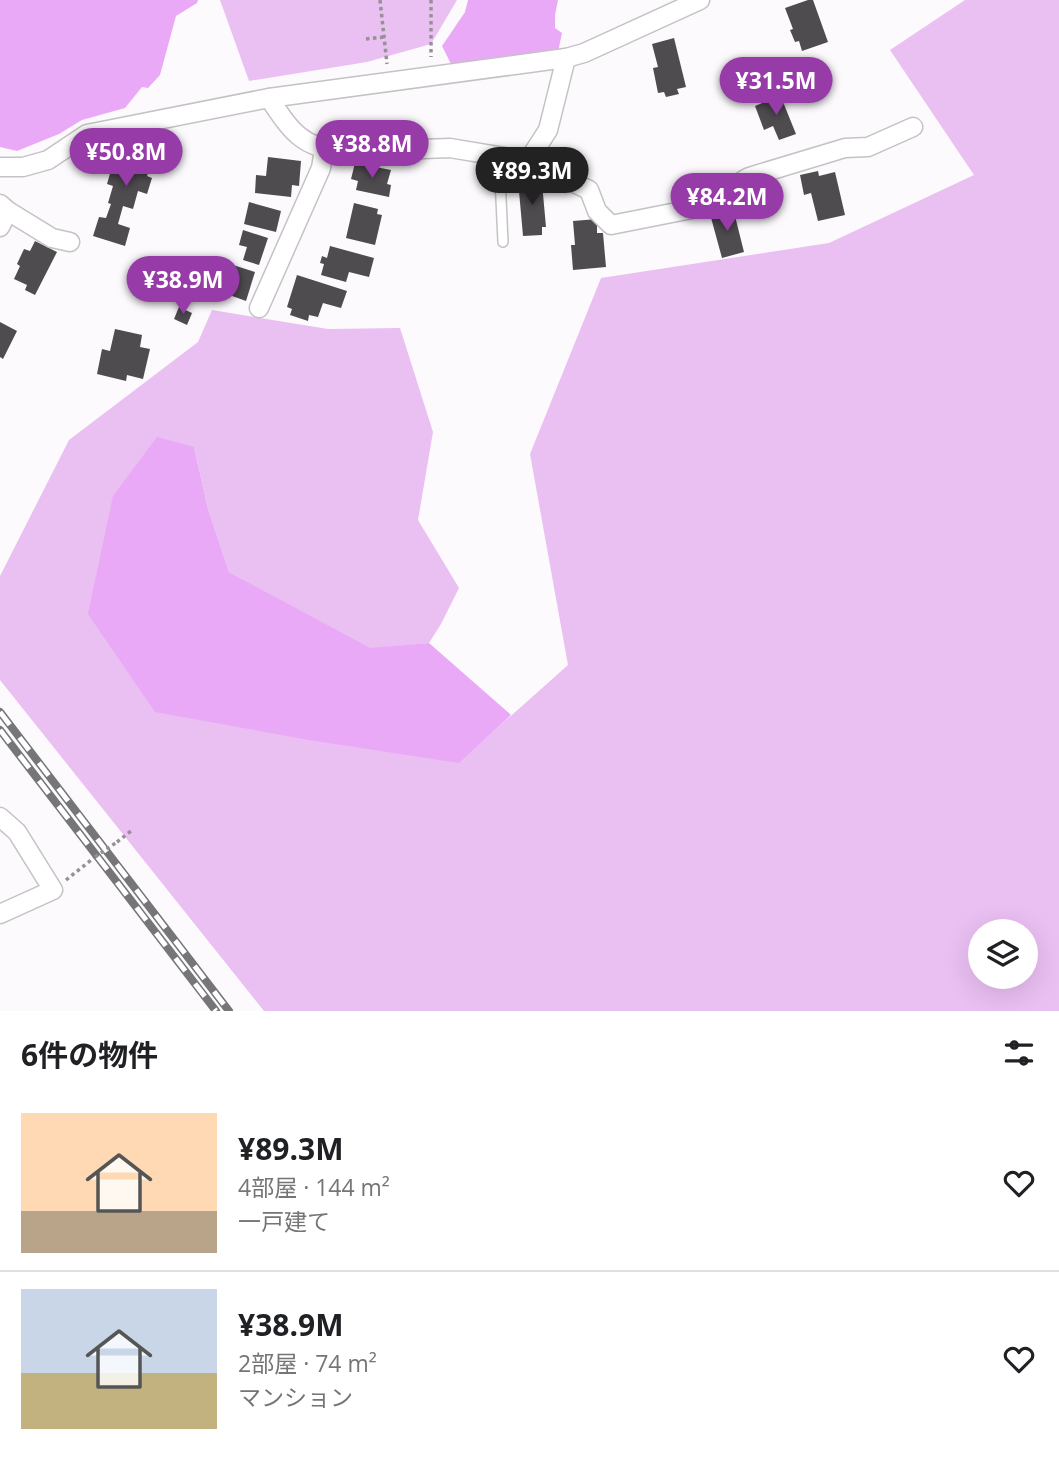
<!DOCTYPE html>
<html lang="ja">
<head>
<meta charset="utf-8">
<style>
	body { margin:0; font-family:"Open Sans","Noto Sans JP",sans-serif; background:#f2f2f2; color:#202124; height:100vh; display:flex; flex-direction:column; font-size:26px; white-space:nowrap }
	* { box-sizing:border-box; margin:0 }
	p { font-size:23px; color:#757577 }
	.icon { flex:none; width:38px; height:38px; fill:none; stroke:currentColor; stroke-width:2; stroke-linecap:round; stroke-linejoin:round }
	.map { position:relative; height:1011px; overflow:hidden }
	.details { display:flex; flex-direction:column; background:#fff; flex:1 }
	.details>* { flex:none }
	.fabs { position:absolute; left:968px; top:919px; display:grid; gap:14px }
	.fabs a { display:grid; place-items:center; width:70px; height:70px; border-radius:50%; background:#fff; box-shadow:0 7px 28px #0002; font-size:35px }
	.price { position:absolute; translate:-50% -60px; padding:0 16px; border-radius:24px; background:#963ba7; color:#fff; font-size:23px; line-height:46px; filter:drop-shadow(0 2px 4px #0008) }
	.price::after { content:''; position:absolute; left:50%; top:42px; width:21px; height:16px; margin-left:-10px; background:inherit; clip-path:polygon(0 0,100% 0,50% 100%) }
	.price.selected { background:#222; color:#fff }
	ul { padding:0; list-style:none }
	li { display:flex; align-items:center; gap:21px; height:175px; padding:0 21px }
	li+li { border-top:2px solid #e0e0e0 }
	li span { display:grid; place-items:center; flex:none; width:196px; height:140px; border-radius:0px; color:#555 }
	li>.icon { margin-inline-start:auto }
	span .icon { width:84px; height:84px; fill:#fffc; stroke-width:1 }
	li b { font-size:30px }
	h2 { display:flex; justify-content:space-between; align-items:center; height:84px; padding:0 21px; font-size:30px }
	.map>svg:first-child { display:block }
</style>
</head>
<body>
<div class="map">
<svg width="1059" height="1011" viewBox="0 0 1059 1011">
	<rect width="100%" height="100%" fill="#fdfafe"/>
	<!-- green -->
	<g fill="#eabff2" fill-rule="evenodd">
		<path d="M220 0H457L431 44 367 62 249 81Z"/>
		<path d="M965 0H1059V1011H264L0 680V576L69 440 198 342 212 310 328 329 400 328 433 432 418 520 459 588 441 624 429 643 370 649 229 572 208 509 194 447 113 496 459 762 568 665 530 454 601 278 829 243 974 175 890 50ZM980 931H1026V976H980Z"/>
	</g>
	<!-- water -->
	<g fill="#eaa9f6">
		<path d="M0 0H198L197 3 176 16 160 75 148 88 142 87 125 108 82 120 59 134 17 151 0 147Z"/>
		<path d="M468 0H558L555 15V28L562 33 558 52 452 66 442 46 465 12Z"/>
		<path d="M157 437 194 447 208 509 229 572 370 648 429 643 511 715 459 763 309 740 155 712 88 614 113 496Z"/>
	</g>
	<!-- building -->
	<g fill="#4f4c4f">
		<path d="M808 0H813L828 42 802 51 799 41 795 42 790 30 793 29 785 8Z"/>
		<path d="M674 38 686 87 677 89 679 94 666 97 664 92 658 93 653 68 658 67 652 44Z"/>
		<path d="M779 92 796 134 779 140 773 126 764 130 755 106 769 100 768 96Z"/>
		<path d="M121 139 158 150 153 168H150L147 176 152 178 147 194 138 191 133 209 123 206 118 224 130 228 125 246 93 236 99 217 106 218 111 204 108 203 113 186 107 184 111 170 116 171 119 160 115 159Z"/>
		<path d="M268 157 301 161 299 186 292 185 291 197 255 193 256 175 266 176Z"/>
		<path d="M355 163 391 170 387 184 391 185 389 197 356 190 358 181 351 179Z"/>
		<path d="M818 171 819 176 835 172 845 215 818 221 811 193 804 195 800 175Z"/>
		<path d="M536 178 537 184 542 183 546 227H542V235L523 236 518 180Z"/>
		<path d="M249 202 281 211 276 232 244 224Z"/>
		<path d="M354 203 378 209 377 214 382 215 375 245 346 238Z"/>
		<path d="M733 208 744 252 722 258 710 214Z"/>
		<path d="M597 219V233H603L606 267 573 270 571 245H575L573 221Z"/>
		<path d="M243 230 268 238 259 265 243 260 247 247 239 245Z"/>
		<path d="M35 241 57 252 35 295 25 290 27 285 14 279 20 266 17 264 24 249 30 251Z"/>
		<path d="M330 246 374 258 369 277 349 272 346 282 321 275 324 264 320 263 322 256 327 258Z"/>
		<path d="M230 264 255 272 246 301 221 292Z"/>
		<path d="M297 275 347 291 341 308 323 303 318 317 309 315 308 321 290 315 292 309 287 307Z"/>
		<path d="M179 307 192 313 187 325 174 319Z"/>
		<path d="M0 322 17 331 3 359 0 357Z"/>
		<path d="M115 329 142 335 140 347 150 349 143 379 127 375 126 381 97 374 102 349 110 351Z"/>
	</g>
	<g fill="none" stroke-linecap="round" stroke-linejoin="round">
		<defs>
			<path id="lane" d="M499 156 503 242"/>
			<g id="street">
				<path d="M269 98C291 131 301 147 342 152L450 148 528 161 589 190 597 211 611 225 697 208 749 177 845 148 868 147 913 127"/>
				<path d="M528 161 548 130 566 58"/>
				<path d="M0 167H23L48 160 87 134 269 98 566 58 584 53 700 0"/>
				<path d="M0 204 8 211 52 238 70 242"/>
				<path d="M0 227 8 211"/>
				<path d="M259 308 321 168 324 150"/>
				<path d="M0 817 17 832 53 890 0 914"/>
			</g>
		</defs>
		<!-- lane casing -->
		<use href="#lane" stroke="#c5c2c5" stroke-width="12"/>
		<!-- street casing -->
		<use href="#street" stroke="#c5c2c5" stroke-width="21"/>
		<!-- path -->
		<g stroke="#949295" stroke-width="3.5" stroke-dasharray="3.5 3.5" stroke-linecap="butt">
			<path d="M380 0 387 64"/>
			<path d="M431 0V57"/>
			<path d="M366 39 384 37"/>
			<path d="M117 842 131 831"/>
			<path d="M66 880 95 857"/>
		</g>
		<!-- lane -->
		<use href="#lane" stroke="#fff" stroke-width="9"/>
		<!-- street -->
		<use href="#street" stroke="#fff" stroke-width="18"/>
		<defs>
			<g id="rail">
				<path d="M0 712 229 1011"/>
				<path d="M0 730 216 1011"/>
			</g>
		</defs>
		<!-- rail casing -->
		<use href="#rail" stroke="#767577" stroke-width="8"/>
		<!-- rail -->
		<use href="#rail" stroke="#fff" stroke-width="5" stroke-dasharray="16" stroke-linecap="butt"/>
		<!-- path-bridge -->
		<path stroke="#949295" stroke-width="3.5" stroke-dasharray="3.5 3.5" stroke-linecap="butt" d="M95 857 117 842"/>
	</g>
</svg>
<div class="fabs">
<a><svg class="icon" aria-label="layers" viewBox="0 0 24 24"><path d="M12 4l9 5-9 5-9-5zM3 14l9 5 9-5"/></svg></a>
</div>
<b class="price" style="left:776px;top:117px">¥31.5M</b>
<b class="price" style="left:372px;top:180px">¥38.8M</b>
<b class="price" style="left:126px;top:188px">¥50.8M</b>
<b class="price selected" style="left:532px;top:207px">¥89.3M</b>
<b class="price" style="left:727px;top:233px">¥84.2M</b>
<b class="price" style="left:183px;top:316px">¥38.9M</b>
</div>
<section class="details">
<h2>6件の物件<svg class="icon" aria-label="filters" viewBox="0 0 24 24"><path d="M4 7h16M4 17h16"/><circle cx="9" cy="7" r="2"/><circle cx="15" cy="17" r="2"/></svg></h2>
<ul>
<li><span style="background:linear-gradient(#ffd9b3 70%,#b9a48a 0)"><svg class="icon" aria-label="home" viewBox="0 0 24 24"><path d="M3 11l9-7 9 7M6 9v11h12V9"/></svg></span><div><b>¥89.3M</b><p>4部屋 · 144 m²</p><p>一戸建て</p></div><svg class="icon" aria-label="heart" viewBox="0 0 24 24"><path d="M12 20l-8-8c-3-5 5-10 8-4 3-6 11-1 8 4z"/></svg></li>
<li><span style="background:linear-gradient(#c9d6e8 60%,#c2b280 0)"><svg class="icon" aria-label="home" viewBox="0 0 24 24"><path d="M3 11l9-7 9 7M6 9v11h12V9"/></svg></span><div><b>¥38.9M</b><p>2部屋 · 74 m²</p><p>マンション</p></div><svg class="icon" aria-label="heart" viewBox="0 0 24 24"><path d="M12 20l-8-8c-3-5 5-10 8-4 3-6 11-1 8 4z"/></svg></li>
</ul>
</section>
</body>
</html>
